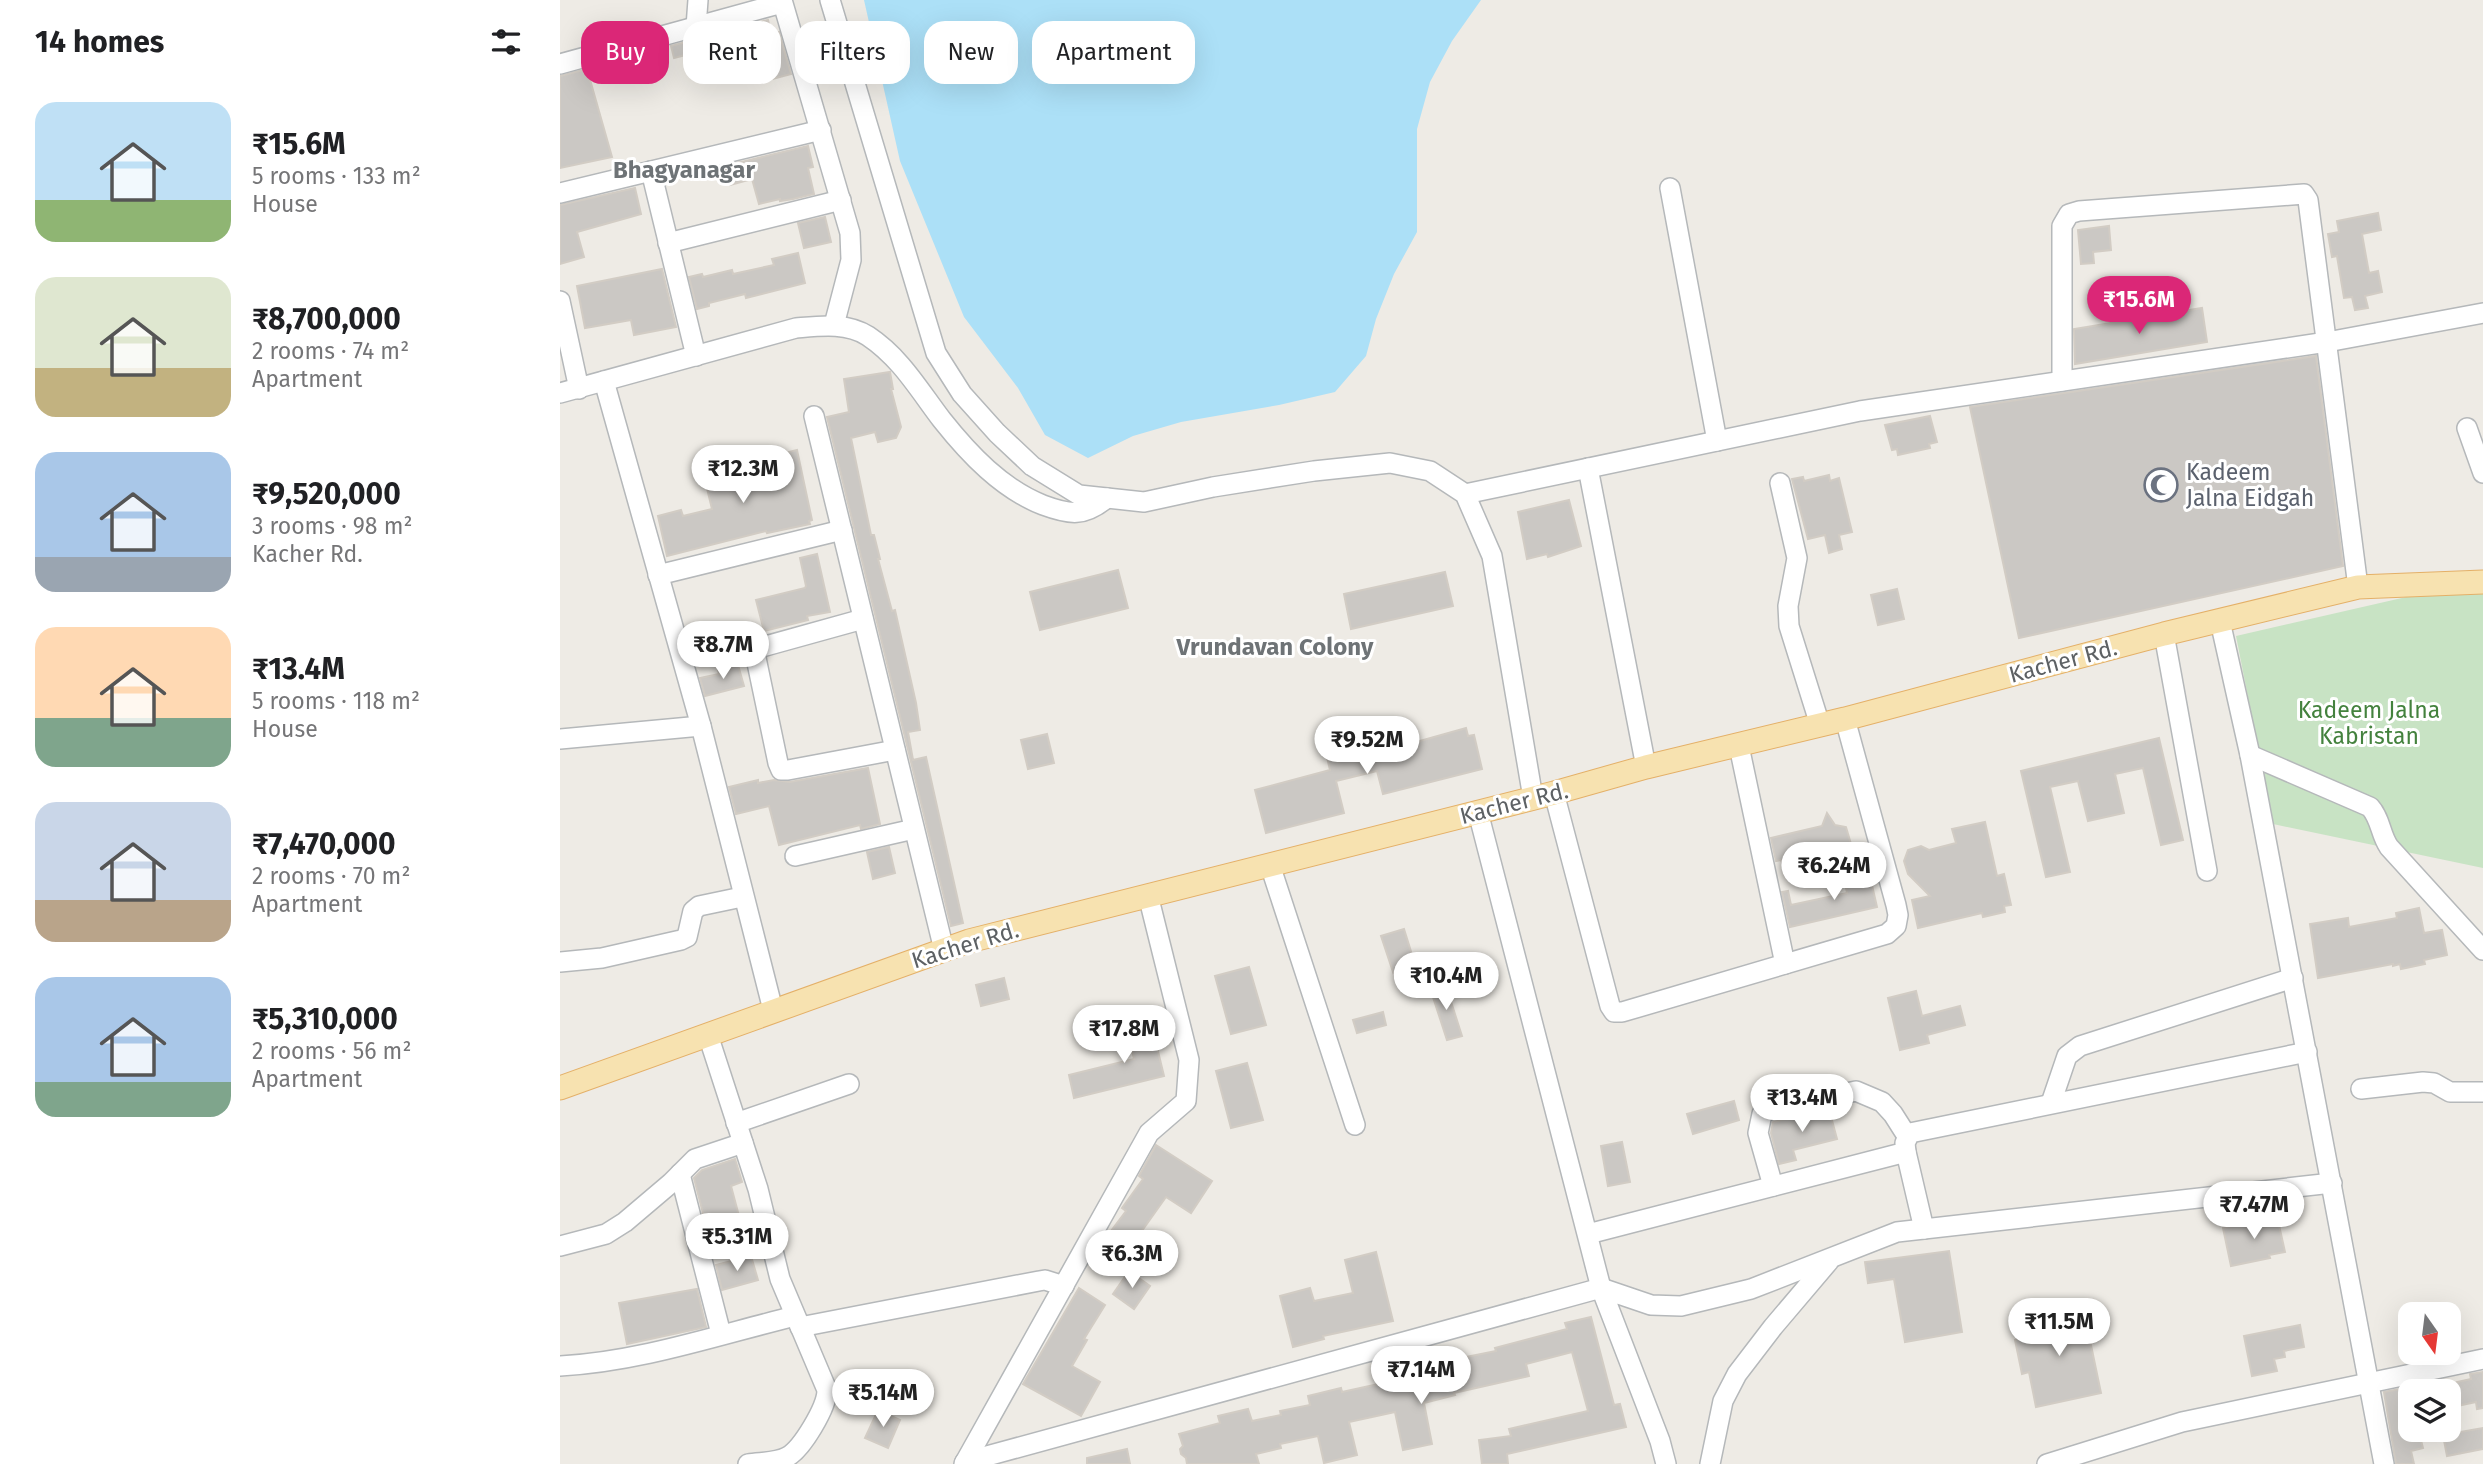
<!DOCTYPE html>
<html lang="en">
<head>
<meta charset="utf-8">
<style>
	body { margin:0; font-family:"Fira Sans",sans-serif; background:#f2f2f2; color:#202124; height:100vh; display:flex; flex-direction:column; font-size:26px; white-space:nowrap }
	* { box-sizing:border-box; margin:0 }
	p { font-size:23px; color:#757577 }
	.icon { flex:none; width:38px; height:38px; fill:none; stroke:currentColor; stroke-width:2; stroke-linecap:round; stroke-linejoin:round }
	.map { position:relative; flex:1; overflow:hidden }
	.sheet { display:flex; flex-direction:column; background:#fff; width:560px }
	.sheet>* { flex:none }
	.hud { position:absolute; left:21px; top:21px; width:665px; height:63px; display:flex; gap:14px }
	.needle { width:46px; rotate:166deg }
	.fabs { position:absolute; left:1838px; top:1302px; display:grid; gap:14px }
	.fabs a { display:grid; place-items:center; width:63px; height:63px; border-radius:14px; background:#fff; box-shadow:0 7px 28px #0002; font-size:35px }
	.price { position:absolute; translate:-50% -60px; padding:0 16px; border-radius:24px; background:#fff; color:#222; font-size:23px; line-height:46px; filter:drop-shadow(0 2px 4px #0008) }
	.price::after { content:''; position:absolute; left:50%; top:42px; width:21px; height:16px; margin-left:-10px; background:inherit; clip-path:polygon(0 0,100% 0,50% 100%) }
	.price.selected { background:#db2777; color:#fff }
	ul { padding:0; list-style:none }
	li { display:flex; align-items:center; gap:21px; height:175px; padding:0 35px }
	li span { display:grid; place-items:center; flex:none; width:196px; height:140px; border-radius:21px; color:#555 }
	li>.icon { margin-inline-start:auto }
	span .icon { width:84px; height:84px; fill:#fffc; stroke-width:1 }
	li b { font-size:30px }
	h2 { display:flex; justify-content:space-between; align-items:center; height:84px; padding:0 35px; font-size:30px }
	.tag { padding:0 24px; border-radius:21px; background:#fff; box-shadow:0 7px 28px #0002; font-size:24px; line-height:63px }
	.tag.selected { background:#db2777; color:#fff }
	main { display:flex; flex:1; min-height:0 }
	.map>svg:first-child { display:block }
</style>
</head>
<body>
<main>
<section class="sheet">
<h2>14 homes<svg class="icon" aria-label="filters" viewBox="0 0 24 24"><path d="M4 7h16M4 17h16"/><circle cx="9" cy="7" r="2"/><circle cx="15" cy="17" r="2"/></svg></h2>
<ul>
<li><span style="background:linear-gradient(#bfe0f5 70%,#8fb573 0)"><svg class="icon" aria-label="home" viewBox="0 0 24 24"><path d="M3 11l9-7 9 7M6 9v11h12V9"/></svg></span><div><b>₹15.6M</b><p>5 rooms · 133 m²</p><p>House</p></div></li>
<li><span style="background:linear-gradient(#dfe7d0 65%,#c2b280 0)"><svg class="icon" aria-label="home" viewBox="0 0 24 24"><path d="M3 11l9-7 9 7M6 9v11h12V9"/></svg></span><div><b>₹8,700,000</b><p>2 rooms · 74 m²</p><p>Apartment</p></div></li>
<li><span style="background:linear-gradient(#a9c7e8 75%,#9aa5b1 0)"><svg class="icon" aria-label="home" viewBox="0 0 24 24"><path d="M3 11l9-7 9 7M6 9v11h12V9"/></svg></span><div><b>₹9,520,000</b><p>3 rooms · 98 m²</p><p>Kacher Rd.</p></div></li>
<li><span style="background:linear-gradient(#ffd9b3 65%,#7fa58c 0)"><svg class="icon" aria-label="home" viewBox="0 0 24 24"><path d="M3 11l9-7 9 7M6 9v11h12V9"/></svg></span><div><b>₹13.4M</b><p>5 rooms · 118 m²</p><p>House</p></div></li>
<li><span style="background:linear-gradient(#c9d6e8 70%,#b9a48a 0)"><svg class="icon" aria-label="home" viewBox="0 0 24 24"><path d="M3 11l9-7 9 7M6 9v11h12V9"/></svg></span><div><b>₹7,470,000</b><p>2 rooms · 70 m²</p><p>Apartment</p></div></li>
<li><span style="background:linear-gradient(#a9c7e8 75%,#7fa58c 0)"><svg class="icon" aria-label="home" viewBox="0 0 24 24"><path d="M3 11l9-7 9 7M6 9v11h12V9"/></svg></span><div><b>₹5,310,000</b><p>2 rooms · 56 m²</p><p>Apartment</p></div></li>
</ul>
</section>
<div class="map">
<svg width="1923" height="1464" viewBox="0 0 1923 1464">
	<rect width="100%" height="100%" fill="#eeebe5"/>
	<!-- green -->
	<path fill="#c8e3c4" d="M1923 590V868L1713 824 1676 636 1855 595Z"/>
	<!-- water -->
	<path fill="#ace0f7" d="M304 0H921L892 41 870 82 857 129V232L834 274 816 319 806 356 775 392 719 405 621 422 573 436 528 458 485 435 458 388 404 317 340 161Z"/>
	<!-- building -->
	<g fill="#cbc8c4" stroke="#d2ccc4" stroke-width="2">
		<path d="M208 20 211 34 219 32 231 74 201 82 193 54 169 60 166 48 142 54 141 51 114 58 111 46Z"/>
		<path d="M27 69 52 157 0 168V76Z"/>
		<path d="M248 146 253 167 248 168 254 194 233 199 220 201V199L199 204 192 179 170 185 165 166Z"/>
		<path d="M75 188 81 214 17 232 24 257 0 264V205Z"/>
		<path d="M1818 213 1821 230 1802 234 1809 273 1818 271 1822 292 1805 296 1808 308 1795 310 1792 297 1784 298 1777 256 1772 257 1768 234 1779 232 1777 221Z"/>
		<path d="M265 217 271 242 244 248 238 223Z"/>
		<path d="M1549 226 1551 250 1533 252 1534 263 1521 264 1518 230Z"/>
		<path d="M238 253 245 283 186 298 185 294 149 303V306L137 309 129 277 142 274 143 277 172 270 173 274 214 265 212 259Z"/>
		<path d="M102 269 116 327 74 335 71 320 25 328 17 286Z"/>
		<path d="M1642 308 1647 342 1515 364 1514 329Z"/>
		<path d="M1756 356 1783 566 1459 638 1410 407Z"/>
		<path d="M330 372 333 389H331L341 427 336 438 318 442 315 432 291 438 311 535H314L320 559H318L332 611 335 610 356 703 360 730 348 732 353 760 366 757 403 923 391 926 267 417 289 412 284 379Z"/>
		<path d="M1370 416 1377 442 1369 444 1370 448 1338 455 1337 449 1332 450 1325 425Z"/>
		<path d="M237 450 252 520 249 521 250 524 207 533 206 531 107 556 98 516 121 510 123 516 152 509 144 476 166 471 165 468Z"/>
		<path d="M1269 475 1270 481 1279 478 1292 532 1279 535 1282 549 1269 553 1265 535 1248 539 1232 479 1243 477 1244 481Z"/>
		<path d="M1009 500 1021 546 988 557 987 554 967 559 958 512Z"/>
		<path d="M257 554 270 612 247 616 248 620 204 631 196 600 245 588 246 586 240 558Z"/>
		<path d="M558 570 568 608 480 630 470 592Z"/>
		<path d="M885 572 893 606 791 629 784 594Z"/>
		<path d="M1337 589 1344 619 1318 625 1311 595Z"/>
		<path d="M178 665 184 686 145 696 140 678 159 674 158 670Z"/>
		<path d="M906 728 908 736 914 735 922 769 823 794 817 771 776 781 784 813 706 833 695 790 770 770 766 753 809 741 812 750 841 743 842 746Z"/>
		<path d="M487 734 494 763 468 769 461 740Z"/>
		<path d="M1599 738 1623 840 1601 845 1583 768 1555 774 1564 813 1528 821 1518 781 1490 787 1510 872 1486 877 1461 771Z"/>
		<path d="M308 768 320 824 301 829 300 825 219 845 209 806 176 814 169 787 198 780V783L214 780 230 782Z"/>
		<path d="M1267 813 1275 825 1286 827 1291 844 1284 846 1285 849 1270 852 1269 848 1235 856 1236 862 1223 865 1221 860 1216 861 1211 838 1262 826Z"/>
		<path d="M1425 822 1437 876 1444 874 1451 905 1444 906 1445 912 1423 917 1422 913 1358 928 1352 900 1370 896 1348 874 1344 861 1348 850 1361 846 1369 850 1396 843 1392 829Z"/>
		<path d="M329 847 335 873 313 879 307 852Z"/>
		<path d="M1309 872 1317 907 1230 927 1222 892 1228 891 1231 905 1287 893 1284 877Z"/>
		<path d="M1859 908 1864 933 1882 930 1887 955 1864 960 1865 964 1841 969 1840 964 1833 966V964L1758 978 1750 924 1788 918 1789 927 1837 918 1836 913Z"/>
		<path d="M844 929 859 977 837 984 821 936Z"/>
		<path d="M689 967 706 1025 671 1034 655 976Z"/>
		<path d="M444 978 449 999 421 1006 416 985Z"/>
		<path d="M885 983 902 1036 887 1040 870 988Z"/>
		<path d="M1356 991 1362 1016 1400 1006 1405 1025 1367 1035 1369 1043 1340 1050 1328 998Z"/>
		<path d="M823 1012 826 1025 797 1033 793 1020Z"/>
		<path d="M590 1018 604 1076 514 1098 509 1075 574 1059 566 1024Z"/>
		<path d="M687 1063 703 1120 671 1128 656 1071Z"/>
		<path d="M1174 1101 1179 1120 1133 1134 1127 1114Z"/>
		<path d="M1269 1109 1277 1139 1233 1150 1236 1160 1219 1164 1211 1133 1213 1122Z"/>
		<path d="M1062 1142 1070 1182 1048 1186 1041 1146Z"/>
		<path d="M596 1145 652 1181 631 1213 606 1197 579 1235 596 1247 582 1266 545 1239 566 1211 562 1208 583 1179 579 1176Z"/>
		<path d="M175 1159 182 1182 171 1186 179 1216 146 1225 134 1178 142 1170Z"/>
		<path d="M1717 1216 1725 1252 1709 1255 1710 1258 1671 1266 1663 1228Z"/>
		<path d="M1389 1251 1402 1332 1345 1342 1334 1279 1308 1283 1305 1262Z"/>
		<path d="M816 1252 833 1321 763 1336 764 1339 733 1347 720 1296 750 1288 754 1301 793 1293 785 1260Z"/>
		<path d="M191 1256 198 1280 162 1290 156 1265Z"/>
		<path d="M569 1271 590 1286 574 1309 553 1294Z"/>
		<path d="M519 1288 545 1305 524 1339 527 1340 512 1366 540 1382 521 1416 463 1384Z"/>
		<path d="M137 1289 146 1327 67 1344 59 1303Z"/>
		<path d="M1523 1307 1541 1393 1476 1407 1469 1372 1462 1374 1455 1340 1470 1336 1467 1319Z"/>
		<path d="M1031 1317 1054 1405 1060 1404 1066 1427 947 1454 948 1464H922L919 1440 951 1436 949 1429 1028 1411 1012 1352 966 1364 969 1376 894 1393 895 1395 864 1403 872 1444 843 1450 835 1412 789 1422 797 1455 764 1463 758 1436 720 1444 721 1448 696 1454 699 1464H627L626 1458 621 1454 620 1449 623 1446 619 1434 660 1423 658 1416 688 1409 692 1421 721 1415 720 1411 750 1405 748 1396 781 1388 782 1392 823 1383 822 1380 856 1371 855 1368 886 1360V1361L936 1351 935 1348 1007 1329 1005 1323Z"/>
		<path d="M1740 1325 1744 1347 1724 1351 1725 1357 1714 1359 1717 1371 1692 1376 1684 1336Z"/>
		<path d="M1923 1372V1408L1917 1409 1916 1402 1888 1408V1384L1911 1379 1910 1374Z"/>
		<path d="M1850 1387V1431L1854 1430 1855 1434 1859 1433 1863 1448 1851 1451 1854 1464H1836L1824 1392Z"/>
		<path d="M318 1410 340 1420 328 1448 305 1438Z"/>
		<path d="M1923 1428V1449L1887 1456 1883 1435Z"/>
		<path d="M567 1449 570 1464H527V1458Z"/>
	</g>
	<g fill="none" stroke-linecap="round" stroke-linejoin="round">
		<defs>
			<g id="minor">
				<path d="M222 0 290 233 291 260 274 325"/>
				<path d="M270 0 376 353 402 394 437 433 472 466 519 495 584 502 653 487 754 471 830 463 870 471 905 494 932 556 973 798"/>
				<path d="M136 27 138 0"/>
				<path d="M0 64 222 3"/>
				<path d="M91 171 136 356"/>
				<path d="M1110 188 1157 441"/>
				<path d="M0 193 261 130"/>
				<path d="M108 243 281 200"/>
				<path d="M0 301 19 389"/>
				<path d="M44 381 141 726 213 1010"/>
				<path d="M1502 381V226L1509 214 1519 211 1744 194 1748 200 1798 587"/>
				<path d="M0 393 236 328C259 326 287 322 308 336 341 358 359 390 382 420 409 454 442 489 483 505 510 515 524 517 547 498"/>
				<path d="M254 416 384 950"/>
				<path d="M1907 428 1923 473"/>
				<path d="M1028 468 1086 767"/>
				<path d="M1220 483 1237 558 1228 606 1229 626 1260 725"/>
				<path d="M905 494 1300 411 1767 342 1923 313"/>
				<path d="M98 575 282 530"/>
				<path d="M303 619 202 647 197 651 196 658 218 763 221 770H228L335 750"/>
				<path d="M1660 621 1690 755 1824 1464"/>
				<path d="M1604 634 1647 871"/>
				<path d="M0 739 141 726"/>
				<path d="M1179 746 1225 964"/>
				<path d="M1690 755 1810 807C1821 819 1820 834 1829 847L1923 950"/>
				<path d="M994 793 1050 1006 1054 1012H1062L1327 934 1336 926 1338 915 1336 905 1285 719"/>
				<path d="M235 856 354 829"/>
				<path d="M710 865 795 1125"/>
				<path d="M0 962 42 958 121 940 127 937 133 911 139 906 182 897"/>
				<path d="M148 1035 198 1189 220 1279 267 1390C267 1407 242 1449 227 1457 216 1463 201 1462 188 1464"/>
				<path d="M1801 1089 1863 1082 1874 1083 1890 1092H1923"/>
				<path d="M1491 1103 1507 1056 1520 1046 1733 978"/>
				<path d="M176 1123 289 1084"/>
				<path d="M120 1174 161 1334"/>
				<path d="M1213 1186 1198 1133 1202 1114 1209 1110 1296 1091 1322 1102 1333 1114 1347 1136"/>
				<path d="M1364 1229 1346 1152 1345 1143 1350 1133 1747 1052"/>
				<path d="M1028 1234 1346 1152"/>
				<path d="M0 1246 46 1234 65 1222 111 1183 135 1159 183 1143"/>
				<path d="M240 1327 479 1281 485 1280 504 1286"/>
				<path d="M0 1366C79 1362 158 1335 235 1316"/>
				<path d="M405 1462 1041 1288 918 812"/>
				<path d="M404 1464 589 1133 626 1101 629 1060 588 895"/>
				<path d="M1106 1464 1100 1441 1041 1288 1091 1305 1121 1306 1191 1289 1337 1232 1772 1183"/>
				<path d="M1150 1464 1163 1401 1177 1374 1213 1327 1269 1261"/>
				<path d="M1487 1464 1622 1422 1923 1359"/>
			</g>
			<path id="major" d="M0 1088 409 941 994 793 1086 767 1285 719 1604 634 1798 587 1923 582"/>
		</defs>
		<!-- minor casing -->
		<use href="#minor" stroke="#b5b8ba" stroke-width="22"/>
		<!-- major casing -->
		<use href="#major" stroke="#e4b068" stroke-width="25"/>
		<!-- minor -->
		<use href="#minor" stroke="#fff" stroke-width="19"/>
		<!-- major -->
		<use href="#major" stroke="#f7e2b0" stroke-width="23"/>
	</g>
	<!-- icons -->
	<defs>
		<symbol id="mosque-ring" viewBox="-11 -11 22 22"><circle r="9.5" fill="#fff" stroke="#6b7280" stroke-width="1.5"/><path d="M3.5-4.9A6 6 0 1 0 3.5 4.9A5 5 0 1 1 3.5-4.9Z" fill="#6b7280"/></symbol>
	</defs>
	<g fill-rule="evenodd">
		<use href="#mosque-ring" x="1582" y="466" width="38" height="38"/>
	</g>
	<g text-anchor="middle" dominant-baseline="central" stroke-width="6" stroke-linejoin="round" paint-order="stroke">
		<!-- worship labels -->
		<g font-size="23" fill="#5b616d" stroke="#fff" text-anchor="start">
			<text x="1626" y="472">Kadeem<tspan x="1626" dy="26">Jalna Eidgah</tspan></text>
		</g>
		<!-- street labels -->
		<g font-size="23" fill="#5d6164" stroke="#fff">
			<text transform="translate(1503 661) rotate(-15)">Kacher Rd.</text>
			<text transform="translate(954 803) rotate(-14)">Kacher Rd.</text>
			<text transform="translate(405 945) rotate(-17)">Kacher Rd.</text>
		</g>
		<!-- park labels -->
		<g font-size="23" fill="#44823e" stroke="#fff">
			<text x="1809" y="710">Kadeem Jalna<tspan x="1809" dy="26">Kabristan</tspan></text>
		</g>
		<!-- neighbourhood labels -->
		<g font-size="24" font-weight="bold" fill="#6e7376" stroke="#fff">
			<text x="124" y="170">Bhagyanagar</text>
			<text x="715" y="647">Vrundavan Colony</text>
		</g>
	</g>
</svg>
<div class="fabs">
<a><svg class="needle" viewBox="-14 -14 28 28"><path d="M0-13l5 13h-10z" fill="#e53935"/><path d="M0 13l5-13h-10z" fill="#757577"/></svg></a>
<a><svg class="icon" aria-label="layers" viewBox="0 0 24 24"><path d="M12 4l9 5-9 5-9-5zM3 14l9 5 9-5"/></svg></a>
</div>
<b class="price selected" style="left:1579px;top:336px">₹15.6M</b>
<b class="price" style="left:183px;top:505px">₹12.3M</b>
<b class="price" style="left:163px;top:681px">₹8.7M</b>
<b class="price" style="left:807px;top:776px">₹9.52M</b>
<b class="price" style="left:1274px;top:902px">₹6.24M</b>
<b class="price" style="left:886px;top:1012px">₹10.4M</b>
<b class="price" style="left:564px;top:1065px">₹17.8M</b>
<b class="price" style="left:1242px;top:1134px">₹13.4M</b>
<b class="price" style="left:1694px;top:1241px">₹7.47M</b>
<b class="price" style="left:177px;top:1273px">₹5.31M</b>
<b class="price" style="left:572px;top:1290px">₹6.3M</b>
<b class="price" style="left:1499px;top:1358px">₹11.5M</b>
<b class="price" style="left:861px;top:1406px">₹7.14M</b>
<b class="price" style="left:323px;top:1429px">₹5.14M</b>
<div class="hud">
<a class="tag selected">Buy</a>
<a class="tag">Rent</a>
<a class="tag">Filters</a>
<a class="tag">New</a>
<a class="tag">Apartment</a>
</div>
</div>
</main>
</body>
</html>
